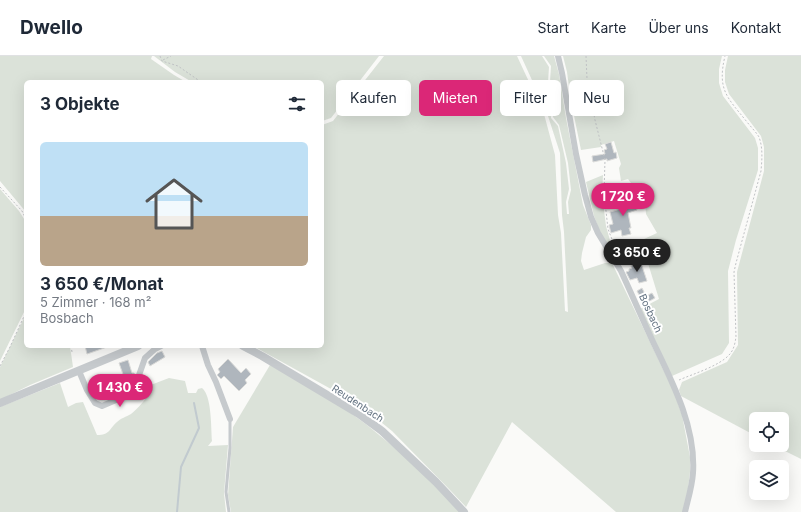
<!DOCTYPE html>
<html lang="de">
<head>
<meta charset="utf-8">
<style>
	body { margin:0; font-family:Inter,sans-serif; background:#f2f2f3; color:#1f2937; height:100vh; display:flex; flex-direction:column; font-size:15px; white-space:nowrap }
	* { box-sizing:border-box; margin:0 }
	p { font-size:13px; color:#747a83 }
	.icon { flex:none; width:22px; height:22px; fill:none; stroke:currentColor; stroke-width:2; stroke-linecap:round; stroke-linejoin:round }
	.map { position:relative; flex:1; overflow:hidden }
	.sheet { position:absolute; left:24px; top:24px; width:300px; height:268px; display:flex; flex-direction:column; background:#fff; border-radius:6px; box-shadow:0 4px 16px #0002 }
	.sheet>* { flex:none }
	.top-card { position:absolute; left:336px; top:24px; width:380px; height:36px; display:flex; gap:8px }
	.buttons { position:absolute; left:749px; top:356px; display:grid; gap:8px }
	.buttons a { display:grid; place-items:center; width:40px; height:40px; border-radius:6px; background:#fff; box-shadow:0 4px 16px #0002; font-size:20px }
	.price { position:absolute; translate:-50% -34px; padding:0 9px; border-radius:14px; background:#db2777; color:#fff; font-size:13px; line-height:26px; filter:drop-shadow(0 1px 2px #0008) }
	.price::after { content:''; position:absolute; left:50%; top:24px; width:12px; height:9px; margin-left:-6px; background:inherit; clip-path:polygon(0 0,100% 0,50% 100%) }
	.price.current { background:#222; color:#fff }
	ul { padding:0; list-style:none }
	li { display:grid; align-content:center; gap:8px; height:212px; padding:0 16px }
	li+li { border-top:1px solid #e0e1e3 }
	li span { display:grid; place-items:center; height:124px; border-radius:6px; color:#555 }
	li>.icon { margin-inline-start:auto }
	span .icon { width:72px; height:72px; fill:#fffc; stroke-width:1 }
	li b { font-size:17px }
	h2 { display:flex; justify-content:space-between; align-items:center; height:48px; padding:0 16px; font-size:17px }
	.chip { padding:0 14px; border-radius:6px; background:#fff; box-shadow:0 4px 16px #0002; font-size:14px; line-height:36px }
	.chip.current { background:#db2777; color:#fff }
	header { display:flex; align-items:center; gap:24px; box-sizing:border-box; height:56px; padding:0 20px; background:#fff; border-bottom:1px solid #e0e1e3 }
	header strong { font-size:19px }
	nav { display:flex; gap:22px; margin-inline-start:auto; font-size:14px }
	.map>svg:first-child { display:block }
</style>
</head>
<body>
<header>
<strong>Dwello</strong>
<nav><a>Start</a><a>Karte</a><a>Über uns</a><a>Kontakt</a></nav>
</header>
<div class="map">
<svg width="801" height="456" viewBox="0 0 801 456">
	<rect width="100%" height="100%" fill="#fafaf8"/>
	<!-- green -->
	<g fill="#dbe2d9">
		<path d="M0 0H152L151 3 174 19 186 26H26V156L0 125Z"/>
		<path d="M154 0H379L331 62 322 65V26H192L175 16Z"/>
		<path d="M384 0H517L544 58 555 99 558 159 561 177 565 255 568 256 564 176 562 159 560 97 547 57 521 0H542L549 11 548 26 551 62 558 70 566 107 569 133 566 146 567 158H569L568 146 571 134 568 107 559 69 553 61 550 26 551 10 544 0H554L559 18 566 62 583 149 591 169V174L586 181 582 197 581 205 584 214 605 207H612L674 336 682 359 690 401V416L688 433 683 456H616L512 366 466 451 449 433 392 375 360 349 253 290H322V69L333 65Z"/>
		<path d="M563 0H722L719 13V27L723 40 755 82 758 92V114L736 184 728 215 729 287 722 298 672 320 640 253 659 243 643 191 646 190 644 183 657 177 646 158 645 146 628 123 621 125 619 112 621 108 614 85 601 89V91L581 94 571 45 567 16Z"/>
		<path d="M728 0H801V403L773 389H782V363H756V380L681 340 679 334 682 326 727 306 738 289 737 216 764 115V91L761 80 729 38 725 26V14Z"/>
		<path d="M603 119 602 138 606 170 614 199 600 176 594 160 586 126Z"/>
		<path d="M0 133 19 155 26 166V252L0 305Z"/>
		<path d="M26 258V290H70L73 311 30 329 0 344V311Z"/>
		<path d="M270 309 333 344 367 369 401 397 439 432 461 456H231L228 439 233 371Z"/>
		<path d="M169 322 185 325 188 337H196L198 333 202 332C212 340 211 372 212 385L208 390 228 389 224 437 226 456H0V351L60 327 68 351 76 347 83 346 97 379C110 379 109 373 117 366 121 362 126 361 131 358 137 353 147 343 149 336 149 335 148 330 148 330Z"/>
	</g>
	<g fill="none" stroke-linecap="round" stroke-linejoin="round">
		<!-- stream -->
		<path stroke="#c1cacf" stroke-width="2" d="M177 456 181 411 199 372 194 347"/>
	</g>
	<!-- building -->
	<g fill="#afb6bd" stroke="#dcdcda">
		<path d="M611 86 614 97 616 96 617 102 607 105V103L593 106 592 100 605 98 604 94 607 93 605 88Z"/>
		<path d="M626 139 628 147 635 145 637 154 628 157 631 172H629L631 178 622 180 621 174 611 177 609 169 613 168 610 156 621 153 618 141Z"/>
		<path d="M641 207 647 225 639 227 637 222 630 224 626 216 629 215V213L632 212 631 210Z"/>
		<path d="M642 232 646 240 652 237 655 242 644 248 637 235Z"/>
		<path d="M85 290H107V291L87 298Z"/>
		<path d="M162 295 165 301 150 310 148 306 157 297Z"/>
		<path d="M228 303 241 317 246 312 251 318 245 324 247 327 239 335 224 320 221 323 217 319 220 316 218 313Z"/>
		<path d="M128 304 132 317H134L135 318 121 327V326L125 324 119 307Z"/>
		<path d="M108 323 112 338 100 343 98 335 101 334 99 326Z"/>
		<path d="M138 327 141 336 126 342 125 336Z"/>
	</g>
	<g fill="none" stroke-linecap="round" stroke-linejoin="round">
		<!-- path -->
		<g stroke="#c0c2c5" stroke-width="1" stroke-dasharray="2 2" stroke-linecap="butt">
			<path d="M160 0 162 5 178 10 201 26"/>
			<path d="M586 0 587 23 595 64 605 104 604 137 608 173 615 191"/>
			<path d="M163 4 171 0"/>
			<path d="M0 131 22 155 26 163"/>
			<path d="M71 290 72 296"/>
			<path d="M0 310 10 291 26 256"/>
			<path d="M679 324C693 318 719 310 729 299 734 294 735 287 736 281L734 216 736 207 761 115C762 103 763 92 759 81 756 76 751 71 747 66 727 41 717 34 725 0"/>
		</g>
		<!-- service -->
		<path stroke="#c6cacd" stroke-width="3" d="M229 456 226 436 230 392V363"/>
		<!-- minor -->
		<g stroke="#c6cacd" stroke-width="6">
			<path d="M558 0 562 17 576 98 585 139 591 161 598 177 621 215 626 226C636 248 645 269 655 290 674 329 696 373 693 417 692 431 688 443 685 456"/>
			<path d="M202 290 208 309 216 326 230 363"/>
			<path d="M79 315 87 334 95 347 102 350 116 344 121 333 138 322 145 302 155 293 161 290"/>
		</g>
		<!-- tertiary -->
		<g stroke="#c6cacd" stroke-width="8">
			<path d="M243 290 262 300 359 358 382 375 436 426 464 456"/>
			<path d="M0 347 138 290"/>
		</g>
	</g>
	<g text-anchor="middle" dominant-baseline="central" stroke-width="4" stroke-linejoin="round" paint-order="stroke">
		<!-- street labels -->
		<g font-size="10" fill="#657483" stroke="#fff">
			<text transform="translate(651 257) rotate(65)">Bosbach</text>
			<text transform="translate(358 347) rotate(33)">Reudenbach</text>
		</g>
	</g>
</svg>
<div class="buttons">
<a><svg class="icon" aria-label="locate" viewBox="0 0 24 24"><circle cx="12" cy="12" r="6"/><path d="M12 2v4M12 18v4M2 12h4M18 12h4"/></svg></a>
<a><svg class="icon" aria-label="layers" viewBox="0 0 24 24"><path d="M12 4l9 5-9 5-9-5zM3 14l9 5 9-5"/></svg></a>
</div>
<b class="price" style="left:623px;top:161px">1 720 €</b>
<b class="price current" style="left:637px;top:217px">3 650 €</b>
<b class="price" style="left:120px;top:352px">1 430 €</b>
<div class="top-card">
<a class="chip">Kaufen</a>
<a class="chip current">Mieten</a>
<a class="chip">Filter</a>
<a class="chip">Neu</a>
</div>
<section class="sheet">
<h2>3 Objekte<svg class="icon" aria-label="filters" viewBox="0 0 24 24"><path d="M4 7h16M4 17h16"/><circle cx="9" cy="7" r="2"/><circle cx="15" cy="17" r="2"/></svg></h2>
<ul>
<li><span style="background:linear-gradient(#bfe0f5 60%,#b9a48a 0)"><svg class="icon" aria-label="home" viewBox="0 0 24 24"><path d="M3 11l9-7 9 7M6 9v11h12V9"/></svg></span><div><b>3 650 €/Monat</b><p>5 Zimmer · 168 m²</p><p>Bosbach</p></div></li>
</ul>
</section>
</div>
</body>
</html>
